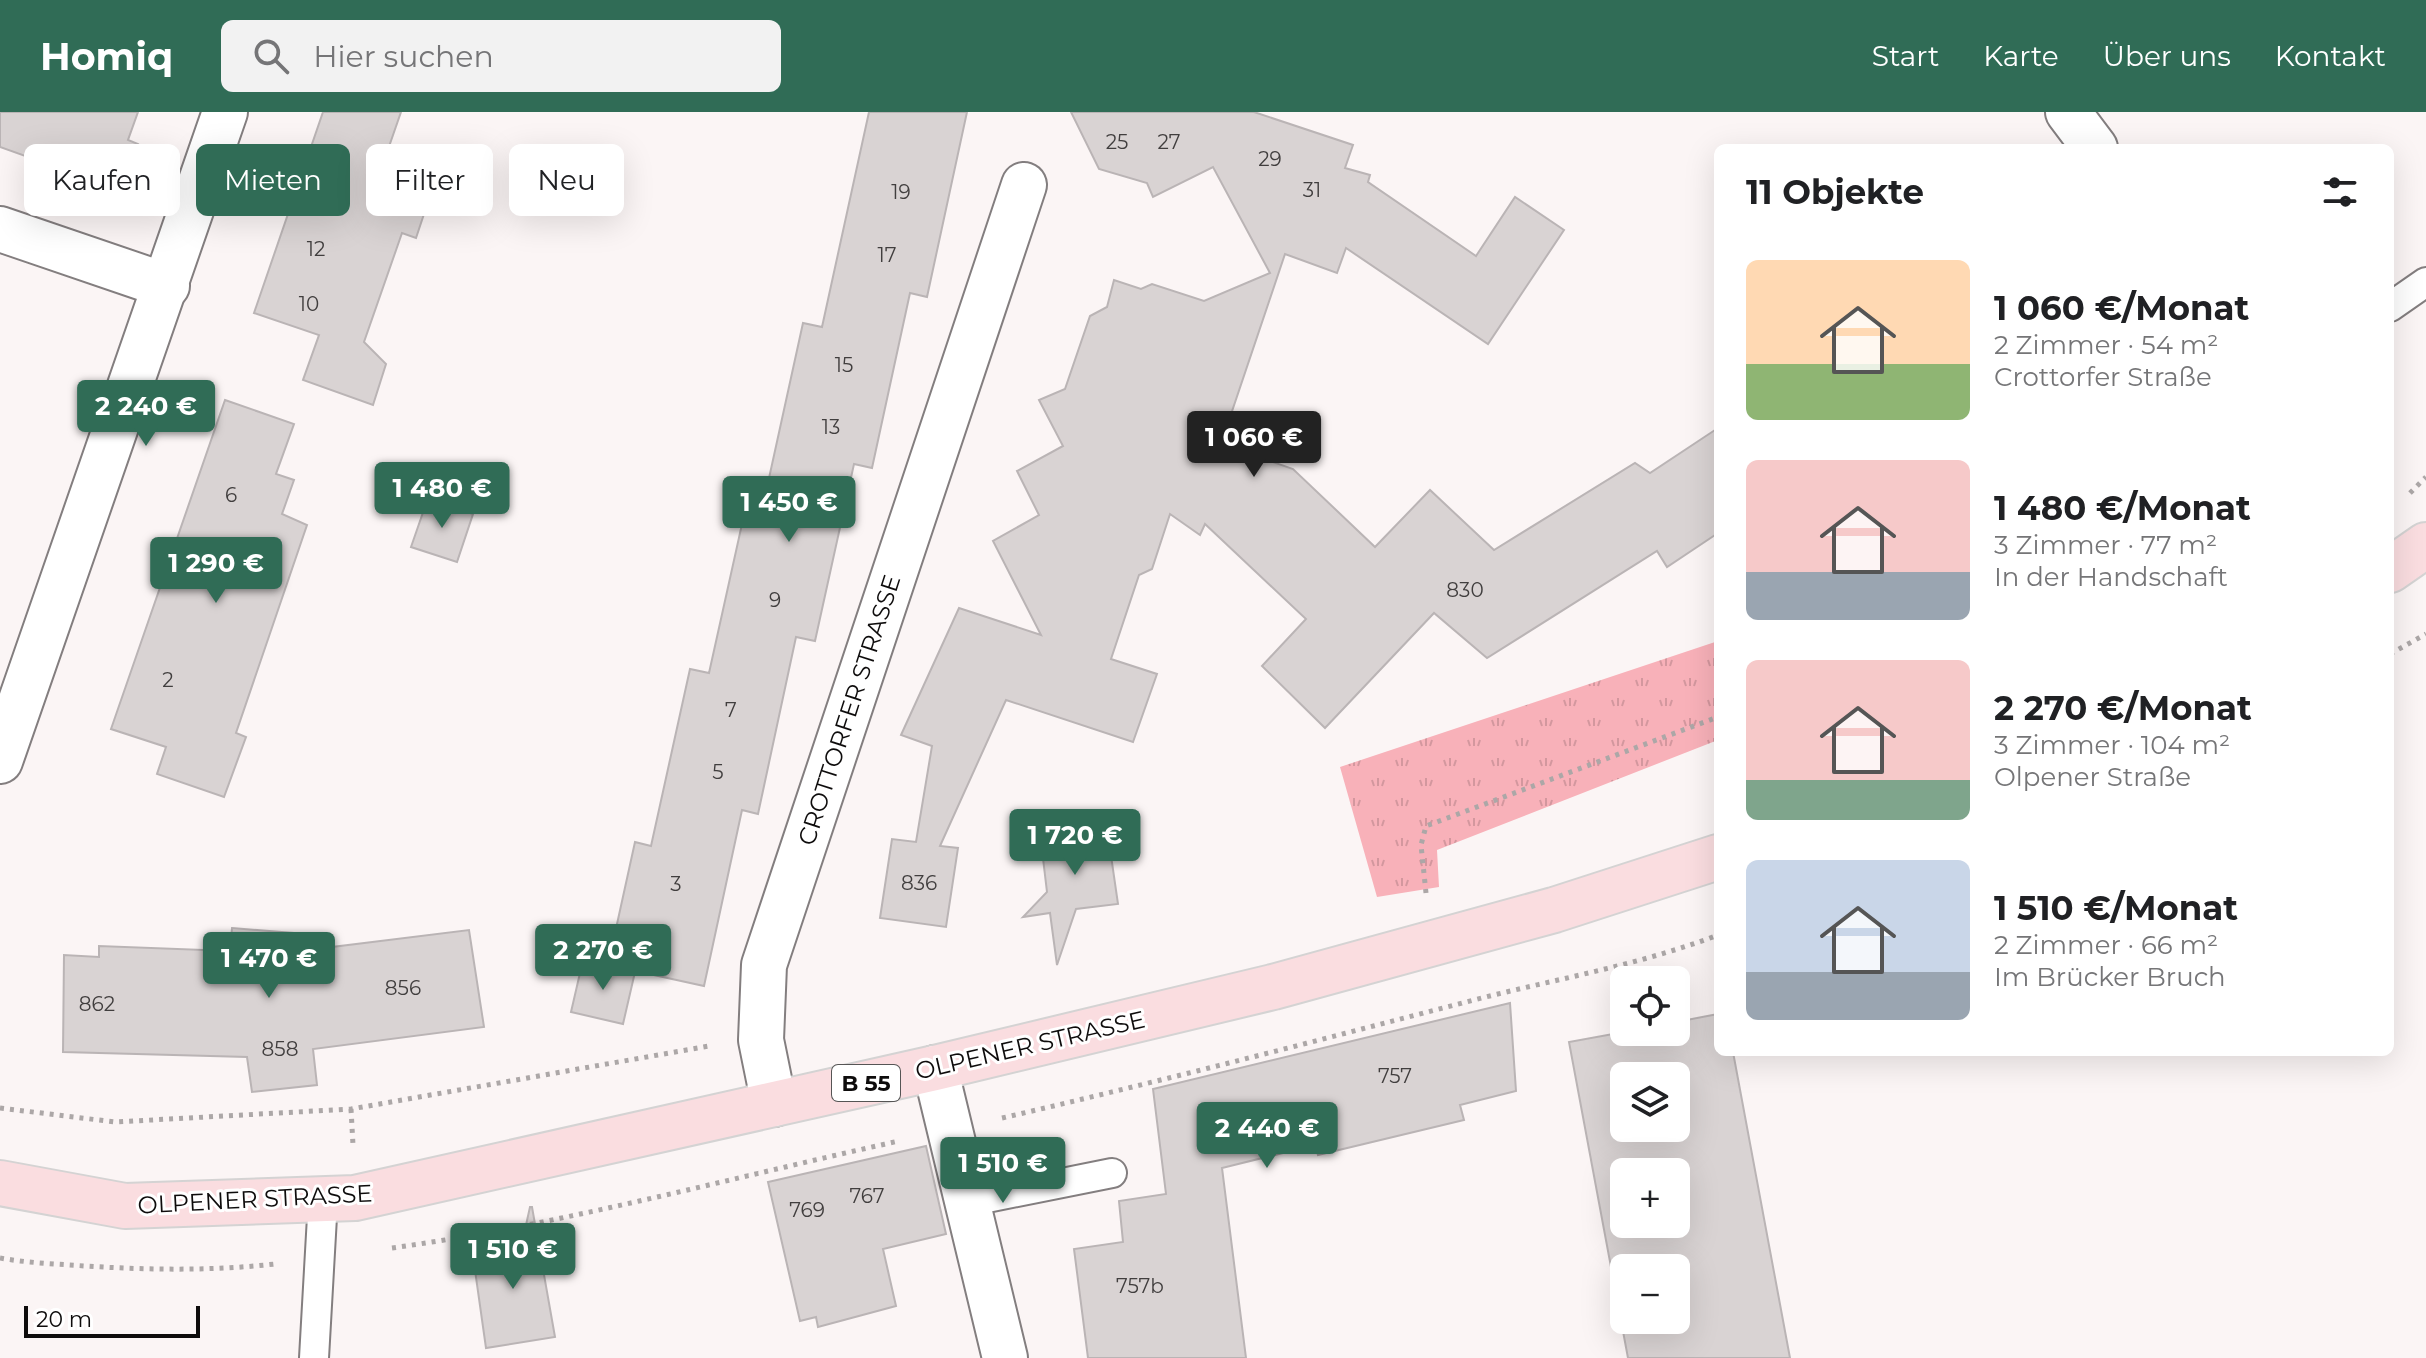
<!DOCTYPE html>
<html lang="de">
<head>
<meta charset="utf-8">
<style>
	body { margin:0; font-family:Montserrat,sans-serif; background:#f2f2f2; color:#202124; height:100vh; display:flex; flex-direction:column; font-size:30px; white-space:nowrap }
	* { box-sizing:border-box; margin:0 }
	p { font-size:26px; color:#757577 }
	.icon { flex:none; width:44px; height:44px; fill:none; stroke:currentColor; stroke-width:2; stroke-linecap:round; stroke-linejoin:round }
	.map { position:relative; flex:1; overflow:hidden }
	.side { position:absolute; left:1714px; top:32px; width:680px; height:912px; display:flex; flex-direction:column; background:#fff; border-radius:12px; box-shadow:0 8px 32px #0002 }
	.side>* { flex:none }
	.top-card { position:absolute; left:24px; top:32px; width:760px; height:72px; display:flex; gap:16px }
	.tools { position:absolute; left:1610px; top:854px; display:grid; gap:16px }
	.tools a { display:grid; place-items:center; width:80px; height:80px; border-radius:12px; background:#fff; box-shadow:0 8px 32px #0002; font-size:40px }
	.scale { position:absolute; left:24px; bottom:20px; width:176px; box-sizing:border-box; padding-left:8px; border:4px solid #0e0c0c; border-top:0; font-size:22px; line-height:28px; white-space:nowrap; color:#0e0c0c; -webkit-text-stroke:6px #fff; paint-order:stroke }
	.price { position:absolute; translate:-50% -68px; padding:0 18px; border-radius:8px; background:#306c56; color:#fff; font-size:26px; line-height:52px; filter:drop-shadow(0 2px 4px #0008) }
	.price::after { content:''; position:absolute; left:50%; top:48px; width:24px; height:18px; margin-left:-12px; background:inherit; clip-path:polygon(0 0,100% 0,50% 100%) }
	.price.current { background:#222; color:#fff }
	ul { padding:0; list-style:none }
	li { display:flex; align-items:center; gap:24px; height:200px; padding:0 32px }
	li span { display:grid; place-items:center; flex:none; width:224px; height:160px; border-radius:12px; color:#555 }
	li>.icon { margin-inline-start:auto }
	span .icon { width:96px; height:96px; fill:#fffc; stroke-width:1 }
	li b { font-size:34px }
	h2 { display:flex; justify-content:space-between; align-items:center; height:96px; padding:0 32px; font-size:34px }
	.pill { padding:0 28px; border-radius:12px; background:#fff; box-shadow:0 8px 32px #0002; font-size:28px; line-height:72px }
	.pill.current { background:#306c56; color:#fff }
	header { display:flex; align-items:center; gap:48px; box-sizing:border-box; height:112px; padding:0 40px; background:#306c56; color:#fff }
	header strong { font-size:38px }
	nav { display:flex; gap:44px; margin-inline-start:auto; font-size:28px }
	.search { width:560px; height:72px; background:#f2f2f2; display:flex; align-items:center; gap:20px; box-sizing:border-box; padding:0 28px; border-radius:12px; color:#757577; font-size:30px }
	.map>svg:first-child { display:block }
</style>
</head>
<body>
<header>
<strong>Homiq</strong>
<div class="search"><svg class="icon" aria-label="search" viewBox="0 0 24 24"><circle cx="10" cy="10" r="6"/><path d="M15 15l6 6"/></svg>Hier suchen</div>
<nav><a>Start</a><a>Karte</a><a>Über uns</a><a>Kontakt</a></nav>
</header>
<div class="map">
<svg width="2426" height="1246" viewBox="0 0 2426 1246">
	<defs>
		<pattern id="grass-tufts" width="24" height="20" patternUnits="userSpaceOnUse" patternTransform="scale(2)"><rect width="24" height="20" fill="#f8b1b9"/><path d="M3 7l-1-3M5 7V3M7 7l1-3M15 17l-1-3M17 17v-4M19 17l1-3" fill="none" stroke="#d3979e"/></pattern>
	</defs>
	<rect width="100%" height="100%" fill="#fbf5f5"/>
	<!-- grass -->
	<path fill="url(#grass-tufts)" d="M1718 529V628L1437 738 1439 775 1377 785 1340 655Z"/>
	<!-- building -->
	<g fill="#d9d3d3" stroke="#bab4b5" stroke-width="2" fill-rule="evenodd">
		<path d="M0 0H138L128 28 138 32 120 83 32 53 34 47 0 35Z"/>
		<path d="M323 0H401L384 49 436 66 416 126 402 121 364 230 386 252 373 293 303 268 319 223 254 201Z"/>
		<path d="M869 0H967L927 185 910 181 872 356 854 352 815 529 796 525 758 702 742 698 704 874 608 853 635 730 651 734 690 557 709 561 748 385 764 389 803 211 822 215Z"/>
		<path d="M1071 0H1254L1353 33 1345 56 1370 63 1368 70 1476 144 1515 85 1564 118 1488 232 1346 136 1337 161 1285 142 1221 332 1293 357 1375 435 1430 378 1494 438 1635 351 1650 361 1718 316V421L1667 455 1657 439 1487 546 1434 501 1325 616 1262 554 1306 507 1205 412 1200 423 1170 402 1152 457 1139 463 1111 547 1157 562 1133 630 1006 588 940 734 958 736 946 815 880 806 892 727 916 730 932 634 901 623 959 496 1041 523 993 429 1039 403 1017 359 1063 334 1039 288 1065 277 1090 204 1107 195 1114 168 1141 177 1152 172 1204 189 1270 161 1213 55 1153 85 1147 71 1099 57Z"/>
		<path d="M225 288 294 312 276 362 294 368 282 402 307 413 236 621 246 625 224 685 157 662 166 635 111 617Z"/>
		<path d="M428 386 473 402 457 450 411 435Z"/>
		<path d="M1105 713 1101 723 1107 716 1118 792 1076 797 1057 853 1050 801 1023 805 1047 780 1040 721Z"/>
		<path d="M232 816 293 821 291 840 469 818 484 915 313 937 317 973 252 980 247 945 63 940 64 843 99 845V834L230 839Z"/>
		<path d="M583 848 635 860 623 912 571 900Z"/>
		<path d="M1510 891 1516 979 1460 993 1464 1008 1318 1043 1315 1033 1222 1056 1246 1246H1088L1074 1137 1123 1130 1119 1089 1166 1082 1153 977Z"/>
		<path d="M1718 902V940H1733L1790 1246H1628L1569 930 1624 920H1676V910ZM1624 964H1676V1016H1624ZM1624 1060H1676V1112H1624ZM1624 1156H1676V1208H1624Z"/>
		<path d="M926 1034 946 1122 883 1137 896 1194 818 1215 816 1205 800 1209 768 1070Z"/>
		<path d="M530 1095H532L555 1225 486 1236 472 1137 515 1128 518 1149Z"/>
	</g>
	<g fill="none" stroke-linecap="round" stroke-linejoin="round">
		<defs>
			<g id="lane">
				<path d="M2390 195 2426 170"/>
				<path d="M967 1090 1112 1061"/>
				<path d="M314 1246 323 1087"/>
			</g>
			<g id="street">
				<path d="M2068 0 2095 36"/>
				<path d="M0 117 167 174"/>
				<path d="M0 649 225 0"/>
				<path d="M935 956 1005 1246"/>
				<path d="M774 992 761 928 764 853 1024 73"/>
			</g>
			<g id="primary">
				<path d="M2390 458 2426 433"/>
				<path d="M0 1071 125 1094 355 1086 935 956 1273 875 1554 798 1718 745"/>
			</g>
		</defs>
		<!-- lane casing -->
		<use href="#lane" stroke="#837e7f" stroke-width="32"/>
		<!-- street casing -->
		<use href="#street" stroke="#837e7f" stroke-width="48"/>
		<!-- primary casing -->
		<use href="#primary" stroke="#d4d3d3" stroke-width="48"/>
		<!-- path -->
		<g stroke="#aca7a7" stroke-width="5" stroke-dasharray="4 6" stroke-linecap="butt">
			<path d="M2410 381 2426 365"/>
			<path d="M2390 542 2426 522"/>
			<path d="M1426 781 1421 733 1426 714 1718 605"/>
			<path d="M0 996 115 1010 351 997 709 934"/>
			<path d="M351 997 353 1033"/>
			<path d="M1002 1006C1158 970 1312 930 1466 890 1550 868 1637 854 1718 823"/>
			<path d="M392 1136C564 1112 730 1066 899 1029"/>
			<path d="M0 1146C28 1151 57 1152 85 1154 149 1158 212 1159 275 1152"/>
		</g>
		<!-- lane -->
		<use href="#lane" stroke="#fff" stroke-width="28"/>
		<!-- street -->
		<use href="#street" stroke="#fff" stroke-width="44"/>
		<!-- primary -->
		<use href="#primary" stroke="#fadde0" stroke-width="44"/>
	</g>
	<g text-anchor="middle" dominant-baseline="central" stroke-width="6" stroke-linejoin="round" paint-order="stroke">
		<!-- number labels -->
		<g font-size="20" fill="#413e3e">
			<text x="1117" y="30">25</text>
			<text x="1169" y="30">27</text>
			<text x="1270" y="47">29</text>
			<text x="1312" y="78">31</text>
			<text x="901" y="80">19</text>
			<text x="316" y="137">12</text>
			<text x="887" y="143">17</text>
			<text x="309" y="192">10</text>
			<text x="844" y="253">15</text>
			<text x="831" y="315">13</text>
			<text x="231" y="383">6</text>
			<text x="1465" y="478">830</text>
			<text x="775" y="488">9</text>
			<text x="168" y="568">2</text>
			<text x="731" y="598">7</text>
			<text x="718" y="660">5</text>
			<text x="919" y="771">836</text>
			<text x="676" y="772">3</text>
			<text x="403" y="876">856</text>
			<text x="97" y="892">862</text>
			<text x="280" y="937">858</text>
			<text x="1395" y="964">757</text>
			<text x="867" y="1084">767</text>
			<text x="807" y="1098">769</text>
			<text x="1140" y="1174">757b</text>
		</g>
		<!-- shield labels -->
		<rect fill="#fff" stroke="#565555" stroke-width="2" x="832" y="953" width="68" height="36" rx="6"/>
		<g font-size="22" font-weight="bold" fill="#0e0c0c">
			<text x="866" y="971">B 55</text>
		</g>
		<!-- street labels -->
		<g font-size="24" fill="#0e0c0c" stroke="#fff">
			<text transform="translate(849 598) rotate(-72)">CROTTORFER STRASSE</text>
			<text transform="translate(1030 933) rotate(-13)">OLPENER STRASSE</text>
			<text transform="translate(255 1087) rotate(-3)">OLPENER STRASSE</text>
		</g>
	</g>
</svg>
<div class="tools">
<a><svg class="icon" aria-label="locate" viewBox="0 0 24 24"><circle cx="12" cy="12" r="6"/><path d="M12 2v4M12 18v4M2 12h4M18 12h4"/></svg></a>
<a><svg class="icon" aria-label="layers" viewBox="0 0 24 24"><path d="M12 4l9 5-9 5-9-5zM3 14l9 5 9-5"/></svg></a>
<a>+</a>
<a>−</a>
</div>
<div class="scale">20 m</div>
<b class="price" style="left:146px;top:336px">2 240 €</b>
<b class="price current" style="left:1254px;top:367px">1 060 €</b>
<b class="price" style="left:442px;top:418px">1 480 €</b>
<b class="price" style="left:789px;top:432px">1 450 €</b>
<b class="price" style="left:216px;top:493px">1 290 €</b>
<b class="price" style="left:1075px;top:765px">1 720 €</b>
<b class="price" style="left:603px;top:880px">2 270 €</b>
<b class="price" style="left:269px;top:888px">1 470 €</b>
<b class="price" style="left:1267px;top:1058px">2 440 €</b>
<b class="price" style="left:1003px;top:1093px">1 510 €</b>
<b class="price" style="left:513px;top:1179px">1 510 €</b>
<div class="top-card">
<a class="pill">Kaufen</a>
<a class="pill current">Mieten</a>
<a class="pill">Filter</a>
<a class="pill">Neu</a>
</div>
<section class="side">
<h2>11 Objekte<svg class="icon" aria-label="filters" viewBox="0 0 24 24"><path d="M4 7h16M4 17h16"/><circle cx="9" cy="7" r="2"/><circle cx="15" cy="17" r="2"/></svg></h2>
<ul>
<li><span style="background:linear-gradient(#ffd9b3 65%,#8fb573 0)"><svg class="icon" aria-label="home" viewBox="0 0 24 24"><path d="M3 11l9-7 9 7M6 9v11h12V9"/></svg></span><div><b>1 060 €/Monat</b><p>2 Zimmer · 54 m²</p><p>Crottorfer Straße</p></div></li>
<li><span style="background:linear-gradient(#f6c9c9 70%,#9aa5b1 0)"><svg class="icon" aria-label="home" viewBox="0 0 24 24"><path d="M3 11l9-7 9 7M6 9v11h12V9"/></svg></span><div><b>1 480 €/Monat</b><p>3 Zimmer · 77 m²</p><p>In der Handschaft</p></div></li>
<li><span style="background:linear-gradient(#f6c9c9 75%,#7fa58c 0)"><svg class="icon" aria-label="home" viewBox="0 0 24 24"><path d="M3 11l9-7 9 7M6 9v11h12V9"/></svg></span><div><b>2 270 €/Monat</b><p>3 Zimmer · 104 m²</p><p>Olpener Straße</p></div></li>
<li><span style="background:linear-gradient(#c9d6e8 70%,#9aa5b1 0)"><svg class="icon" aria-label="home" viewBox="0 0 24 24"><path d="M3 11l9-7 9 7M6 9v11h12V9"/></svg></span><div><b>1 510 €/Monat</b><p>2 Zimmer · 66 m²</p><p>Im Brücker Bruch</p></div></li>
</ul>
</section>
</div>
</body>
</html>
